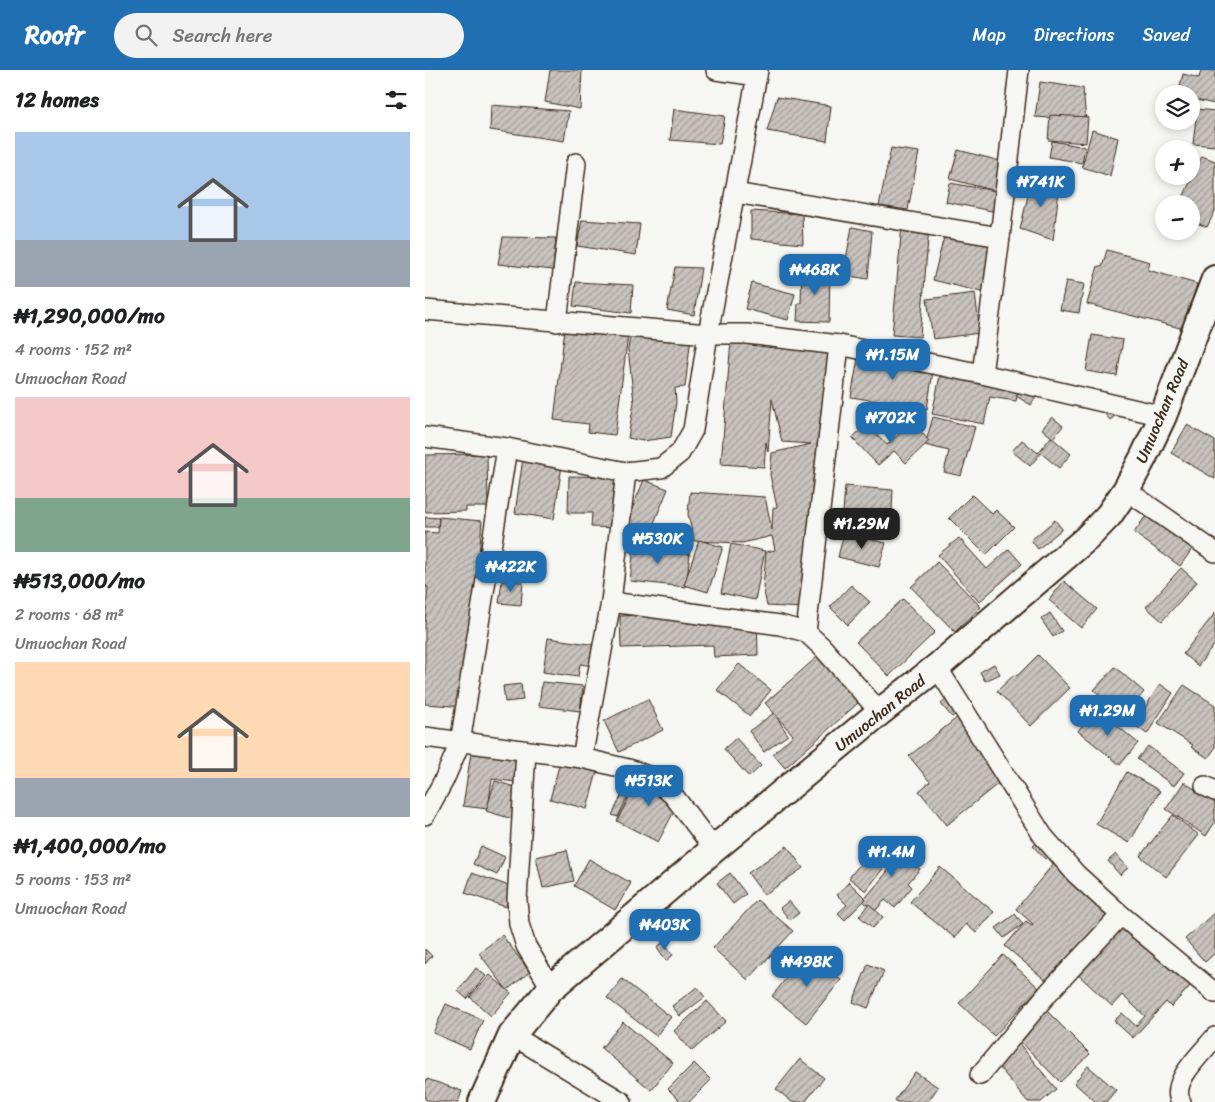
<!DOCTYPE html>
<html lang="en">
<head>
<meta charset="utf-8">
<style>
	body { margin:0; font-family:Sriracha,sans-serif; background:#f2f2f2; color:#202124; height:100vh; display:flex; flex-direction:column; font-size:19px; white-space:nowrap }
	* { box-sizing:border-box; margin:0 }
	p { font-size:16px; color:#757577 }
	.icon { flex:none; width:28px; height:28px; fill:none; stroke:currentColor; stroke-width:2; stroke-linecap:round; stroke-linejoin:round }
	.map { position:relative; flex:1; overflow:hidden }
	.panel { display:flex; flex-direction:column; background:#fff; width:425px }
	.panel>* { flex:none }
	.buttons { position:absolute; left:730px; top:15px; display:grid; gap:10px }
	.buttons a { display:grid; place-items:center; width:45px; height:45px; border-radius:50%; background:#fff; box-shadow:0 2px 8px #0003; font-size:25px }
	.price { position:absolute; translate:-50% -42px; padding:0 11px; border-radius:10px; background:#1f6fb2; color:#fff; font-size:16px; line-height:32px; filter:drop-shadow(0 1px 2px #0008) }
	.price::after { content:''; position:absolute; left:50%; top:30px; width:15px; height:11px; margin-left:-8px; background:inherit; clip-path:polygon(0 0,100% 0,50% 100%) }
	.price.on { background:#222; color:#fff }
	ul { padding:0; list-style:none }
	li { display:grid; align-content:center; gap:10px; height:265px; padding:0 15px }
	li span { display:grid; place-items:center; height:155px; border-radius:0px; color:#555 }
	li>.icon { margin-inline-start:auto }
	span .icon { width:90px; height:90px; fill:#fffc; stroke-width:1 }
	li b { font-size:21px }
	h2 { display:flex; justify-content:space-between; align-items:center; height:60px; padding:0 15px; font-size:21px }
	header { display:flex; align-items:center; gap:30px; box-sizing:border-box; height:70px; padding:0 25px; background:#1f6fb2; color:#fff }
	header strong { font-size:24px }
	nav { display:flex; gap:28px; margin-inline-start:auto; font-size:18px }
	.search { width:350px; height:45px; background:#f2f2f2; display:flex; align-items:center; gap:12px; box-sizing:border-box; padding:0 18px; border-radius:28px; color:#757577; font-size:19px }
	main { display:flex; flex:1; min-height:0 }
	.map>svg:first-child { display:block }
</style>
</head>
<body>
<header>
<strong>Roofr</strong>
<div class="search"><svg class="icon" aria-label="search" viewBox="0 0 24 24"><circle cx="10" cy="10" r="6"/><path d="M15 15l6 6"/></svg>Search here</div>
<nav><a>Map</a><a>Directions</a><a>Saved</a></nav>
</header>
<main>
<section class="panel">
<h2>12 homes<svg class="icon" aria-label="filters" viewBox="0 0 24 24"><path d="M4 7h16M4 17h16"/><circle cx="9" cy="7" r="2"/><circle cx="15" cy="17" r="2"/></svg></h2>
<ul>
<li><span style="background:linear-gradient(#a9c7e8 70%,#9aa5b1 0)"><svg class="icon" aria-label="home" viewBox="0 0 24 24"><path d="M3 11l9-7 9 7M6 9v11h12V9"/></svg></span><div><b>₦1,290,000/mo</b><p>4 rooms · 152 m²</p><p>Umuochan Road</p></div></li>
<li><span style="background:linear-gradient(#f6c9c9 65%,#7fa58c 0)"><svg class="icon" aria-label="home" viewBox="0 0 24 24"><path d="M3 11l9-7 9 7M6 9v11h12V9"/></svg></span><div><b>₦513,000/mo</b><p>2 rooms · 68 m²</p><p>Umuochan Road</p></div></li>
<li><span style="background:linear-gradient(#ffd9b3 75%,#9aa5b1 0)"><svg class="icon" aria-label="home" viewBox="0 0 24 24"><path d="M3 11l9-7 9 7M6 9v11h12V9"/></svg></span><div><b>₦1,400,000/mo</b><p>5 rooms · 153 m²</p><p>Umuochan Road</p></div></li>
</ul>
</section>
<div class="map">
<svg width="790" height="1032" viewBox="0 0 790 1032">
	<defs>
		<pattern id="building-hatch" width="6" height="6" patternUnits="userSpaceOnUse" patternTransform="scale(1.25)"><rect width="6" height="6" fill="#c8c3be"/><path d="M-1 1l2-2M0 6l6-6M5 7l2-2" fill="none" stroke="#a49f9a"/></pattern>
	</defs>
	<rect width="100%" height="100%" fill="#f6f6f2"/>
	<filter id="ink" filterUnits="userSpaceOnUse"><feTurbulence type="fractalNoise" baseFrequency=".02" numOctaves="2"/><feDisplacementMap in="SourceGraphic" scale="10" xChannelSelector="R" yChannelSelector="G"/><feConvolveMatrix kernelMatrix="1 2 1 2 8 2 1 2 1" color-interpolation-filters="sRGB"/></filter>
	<g filter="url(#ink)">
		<!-- building -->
		<g fill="url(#building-hatch)" stroke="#3b2a1e">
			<path d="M125 0H157L155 39 120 32Z"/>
			<path d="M776 0 790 1V34L766 29V24H753L758 4 774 8Z"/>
			<path d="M615 12 658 18 661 50 610 47Z"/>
			<path d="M352 27 406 36 402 71 342 61Z"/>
			<path d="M66 35 144 41 139 71 65 60Z"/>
			<path d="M249 39 300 46 295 74 245 70Z"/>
			<path d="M772 39 790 41V76L768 74Z"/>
			<path d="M625 45 663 47 661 73 623 70Z"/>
			<path d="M667 60 693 68 685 106 657 97Z"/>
			<path d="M627 71 660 77 657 93 624 87Z"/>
			<path d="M466 78 494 82 483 140 454 136Z"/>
			<path d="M533 80 579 92 571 121 525 109Z"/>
			<path d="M777 86 790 91V141L782 157 766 151V134H755Z"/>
			<path d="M607 109 635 112 628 170 595 159Z"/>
			<path d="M525 113 576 122 572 142 521 132Z"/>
			<path d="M326 141 377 144 378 174 326 169Z"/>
			<path d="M157 150 215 154 211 185 152 176Z"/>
			<path d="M477 155 504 157 495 267 467 265Z"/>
			<path d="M522 155 573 167 560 223 508 210Z"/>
			<path d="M427 157 447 161 443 209 418 205Z"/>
			<path d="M78 167 131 168 128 200 73 194Z"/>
			<path d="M682 180 725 192 723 200 772 214 759 259 662 234 673 196 677 197Z"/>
			<path d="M250 197 276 198 269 245 242 240Z"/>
			<path d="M377 198 405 199 404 252 372 251 373 233H376Z"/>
			<path d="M641 211 659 214 654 243 635 240Z"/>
			<path d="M151 212 208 215 206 243 148 236Z"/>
			<path d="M327 213 370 224 363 250 320 239Z"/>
			<path d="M550 223 555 263 508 269 502 229Z"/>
			<path d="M140 258 203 265 190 365 163 362 164 354 129 350Z"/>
			<path d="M206 261 266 267 260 317 250 318 251 332 246 367 218 371 203 368 209 332 203 279Z"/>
			<path d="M667 265 698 270 692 306 661 301Z"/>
			<path d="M306 270 407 278 399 374 392 375 397 396 388 508 394 535 378 538 342 536 338 517 341 482 350 480 347 466 317 473 269 471 263 444 265 422 340 427 347 460 348 438 352 437 345 405 347 383 386 374 357 372 347 329 343 382 341 372 339 397 296 394Z"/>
			<path d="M434 283 509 295 502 339 426 327Z"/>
			<path d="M517 296 595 311 591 331 565 327 559 354 507 344Z"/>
			<path d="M599 313 614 322 606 335 591 326Z"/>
			<path d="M675 338 695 342 685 350Z"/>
			<path d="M508 347 550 357 536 406 519 402 524 381 500 375Z"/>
			<path d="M627 347 638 356 628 368 617 359Z"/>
			<path d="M487 352 504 371 481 393 469 381 453 395 427 368 442 354 462 375Z"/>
			<path d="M762 355 790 371V409L746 383Z"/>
			<path d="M626 367 646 384 634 398 616 383 605 396 587 381 597 370 613 383Z"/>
			<path d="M62 384 63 437H41V441L0 442V385Z"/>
			<path d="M98 388 137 395 129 449 90 443Z"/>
			<path d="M144 406 197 407 195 458 166 457 167 443H143Z"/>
			<path d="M219 410 243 419 224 465 200 455Z"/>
			<path d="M420 416 468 420 466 460 417 456Z"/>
			<path d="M547 425 567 444 571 440 589 457 561 485 524 448Z"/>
			<path d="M726 438 773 471 755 496 709 463Z"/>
			<path d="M0 447 14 448 13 457H0Z"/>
			<path d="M14 447 57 451 41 637 0 634V554L3 517 1 516 0 528V462L13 463Z"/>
			<path d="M630 450 637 459 613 479 606 470Z"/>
			<path d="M419 463 461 473 454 497 413 487Z"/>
			<path d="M210 468 236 471V481L265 484 261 517 205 511Z"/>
			<path d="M534 468 562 499 584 479 597 494 554 532 513 485Z"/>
			<path d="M246 470 266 474 264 484 244 480Z"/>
			<path d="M274 470 298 477 283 522 259 515Z"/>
			<path d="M306 474 340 481 330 530 296 523Z"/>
			<path d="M512 492 556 537 530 562 486 517Z"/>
			<path d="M756 498 772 512 737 551 721 537Z"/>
			<path d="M77 511 98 512 96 535 74 533Z"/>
			<path d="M639 511 672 539 656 558 624 530Z"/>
			<path d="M426 515 445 532 423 555 405 537Z"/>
			<path d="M478 529 510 562 464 606 431 572Z"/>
			<path d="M332 541 333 585 289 587 288 575 196 578 195 546Z"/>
			<path d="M625 543 637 561 628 567 616 549Z"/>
			<path d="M790 543V574L773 596 758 584Z"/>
			<path d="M123 568 171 575 168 596 155 594 153 607 118 602Z"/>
			<path d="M401 579 442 625 360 698 348 684 368 665 340 633Z"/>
			<path d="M613 585 645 618 606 656 572 621 590 604 592 606Z"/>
			<path d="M314 594 346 620 325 646 292 620Z"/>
			<path d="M569 594 575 604 560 611 555 602Z"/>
			<path d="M690 597 719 622 698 646 669 620Z"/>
			<path d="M117 612 158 616 155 641 114 636Z"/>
			<path d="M96 614 98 630 80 632 78 616Z"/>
			<path d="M735 614 748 623 722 664 709 655Z"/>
			<path d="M759 615 790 635V678L783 688 766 677 768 675 733 653Z"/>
			<path d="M526 626 536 640 527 647 516 634Z"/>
			<path d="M223 629 238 660 194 682 179 651Z"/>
			<path d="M671 638 713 673 695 695 653 661Z"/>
			<path d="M349 643 363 665 339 682 324 661Z"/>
			<path d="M538 643 586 703 522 755 494 721 505 712 484 686Z"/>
			<path d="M311 668 336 696 324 707 299 679Z"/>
			<path d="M47 676 102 684 98 713 67 709 63 739 38 736Z"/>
			<path d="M723 676 759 703 749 716 712 689Z"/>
			<path d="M138 681 175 691 162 739 125 729Z"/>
			<path d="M209 700 214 702 193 747 187 745Z"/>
			<path d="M218 700 256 728 233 772 192 751Z"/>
			<path d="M702 702 735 721 704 773 671 754Z"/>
			<path d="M70 711 103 721 94 751 61 741Z"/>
			<path d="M759 712 790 733V752L781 766 741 739Z"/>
			<path d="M748 745 774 765 741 807 715 786Z"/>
			<path d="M459 769 495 799 483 813 487 817 470 838 460 830 450 841 438 831 467 796 449 781Z"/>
			<path d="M614 770 627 782 620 789 608 776Z"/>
			<path d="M56 776 80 787 72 805 48 794Z"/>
			<path d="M362 776 378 798 339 825 323 803Z"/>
			<path d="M142 780 149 811 118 818 111 787Z"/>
			<path d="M443 784 459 797 441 821 424 808Z"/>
			<path d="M691 784 703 798 695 805 683 791Z"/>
			<path d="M164 789 206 813 190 840 149 816Z"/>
			<path d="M629 793 686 840 624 913 580 876 601 851 607 855 608 854 591 839Z"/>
			<path d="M515 797 569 842 551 863 541 854 530 868 485 832Z"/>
			<path d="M47 803 87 817 81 837 40 823Z"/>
			<path d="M305 803 321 824 308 834 292 813Z"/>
			<path d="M424 812 441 829 420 850 413 843 422 835 412 825Z"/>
			<path d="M332 830 368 861 323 910 288 878Z"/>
			<path d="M364 831 374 843 365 850 355 838Z"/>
			<path d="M444 834 458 847 448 858 434 846Z"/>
			<path d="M790 842V883L780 892 760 869Z"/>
			<path d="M590 844 598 854 579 868 571 858Z"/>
			<path d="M695 848 767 914 746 937 741 932 708 968 689 951 697 943 711 956 720 946 697 925 687 936 648 900Z"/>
			<path d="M77 865 105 902 82 920 54 883Z"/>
			<path d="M239 872 248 885 241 891 232 877Z"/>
			<path d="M0 879 7 886 0 894Z"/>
			<path d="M382 883 416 910 381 953 347 926Z"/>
			<path d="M578 885 614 918 569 966 534 933Z"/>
			<path d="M443 894 459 901 443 938 428 932Z"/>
			<path d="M51 898 61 906 42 929 33 921Z"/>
			<path d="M65 905 86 923 66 946 45 927Z"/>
			<path d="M197 909 246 947 231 966 182 928Z"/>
			<path d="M272 917 280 927 255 946 247 936Z"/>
			<path d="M282 931 301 951 267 981 249 961Z"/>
			<path d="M21 934 58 950 45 979 8 963Z"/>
			<path d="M620 939 665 984 635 1012 591 967Z"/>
			<path d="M198 952 248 993 226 1020 176 978Z"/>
			<path d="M588 966 631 1019 616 1032H603L564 985Z"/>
			<path d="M375 989 399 1008 380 1032H367L351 1019Z"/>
			<path d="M269 993 286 1010 264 1032H256L243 1019Z"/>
			<path d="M663 996 691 1020 681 1032H671L649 1013Z"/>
			<path d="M490 1002 513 1017 503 1032H472L470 1030Z"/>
			<path d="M2 1009 37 1021 33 1032H8L0 1029V1016Z"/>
		</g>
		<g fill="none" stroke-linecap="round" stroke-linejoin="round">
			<defs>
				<g id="street">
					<path d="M291 0 332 6"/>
					<path d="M310 123 575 167"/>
					<path d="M0 240 283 264H322L414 275 557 304 738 346"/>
					<path d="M132 252 151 93"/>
					<path d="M557 304 575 167 594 0"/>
					<path d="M0 367 82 378 201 402 236 398 255 383 268 360 283 264 333 0"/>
					<path d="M701 420 790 482"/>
					<path d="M186 532 355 555 381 562 397 577 455 642"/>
					<path d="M381 562 414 275"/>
					<path d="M512 597 618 766 651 804 696 845 790 923"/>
					<path d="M0 667 157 688 207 700 228 708 248 725 289 779"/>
					<path d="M101 681 92 830 94 854 101 876 126 918"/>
					<path d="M157 688 186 532 201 402"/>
					<path d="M780 716 790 721"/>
					<path d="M0 745 19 710 35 673 82 378"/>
					<path d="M87 965 197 1032"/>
					<path d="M555 1005 624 922 696 845"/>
					<path d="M756 1032C744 1012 778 982 790 967"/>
				</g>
				<path id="secondary" d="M57 1032 87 965 126 918 289 779 455 642 512 597 662 468 684 445 701 420 718 388 738 346 790 209"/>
			</defs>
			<!-- street casing -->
			<use href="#street" stroke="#3b2a1e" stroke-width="22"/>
			<!-- secondary casing -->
			<use href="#secondary" stroke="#3b2a1e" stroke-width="30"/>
			<!-- street -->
			<use href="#street" stroke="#f6f6f2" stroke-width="19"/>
			<!-- secondary -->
			<use href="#secondary" stroke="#f6f6f2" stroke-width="26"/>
		</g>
	</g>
	<g text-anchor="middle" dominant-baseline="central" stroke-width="4" stroke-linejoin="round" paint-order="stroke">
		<!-- street labels -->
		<g font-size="16" fill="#3b2a1e" stroke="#f6f6f2">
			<text transform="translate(737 341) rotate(-67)">Umuochan Road</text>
			<text transform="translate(455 643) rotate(-39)">Umuochan Road</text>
		</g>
	</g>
</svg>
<div class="buttons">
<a><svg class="icon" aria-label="layers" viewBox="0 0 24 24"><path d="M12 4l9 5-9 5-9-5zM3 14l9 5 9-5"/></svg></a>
<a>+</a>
<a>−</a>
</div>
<b class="price" style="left:616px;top:138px">₦741K</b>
<b class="price" style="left:390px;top:226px">₦468K</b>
<b class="price" style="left:468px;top:311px">₦1.15M</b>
<b class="price" style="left:466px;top:374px">₦702K</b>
<b class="price on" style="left:437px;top:480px">₦1.29M</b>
<b class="price" style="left:233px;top:495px">₦530K</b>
<b class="price" style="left:86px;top:523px">₦422K</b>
<b class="price" style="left:683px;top:667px">₦1.29M</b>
<b class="price" style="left:224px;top:737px">₦513K</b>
<b class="price" style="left:467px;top:808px">₦1.4M</b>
<b class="price" style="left:240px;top:881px">₦403K</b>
<b class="price" style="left:382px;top:918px">₦498K</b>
</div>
</main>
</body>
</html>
